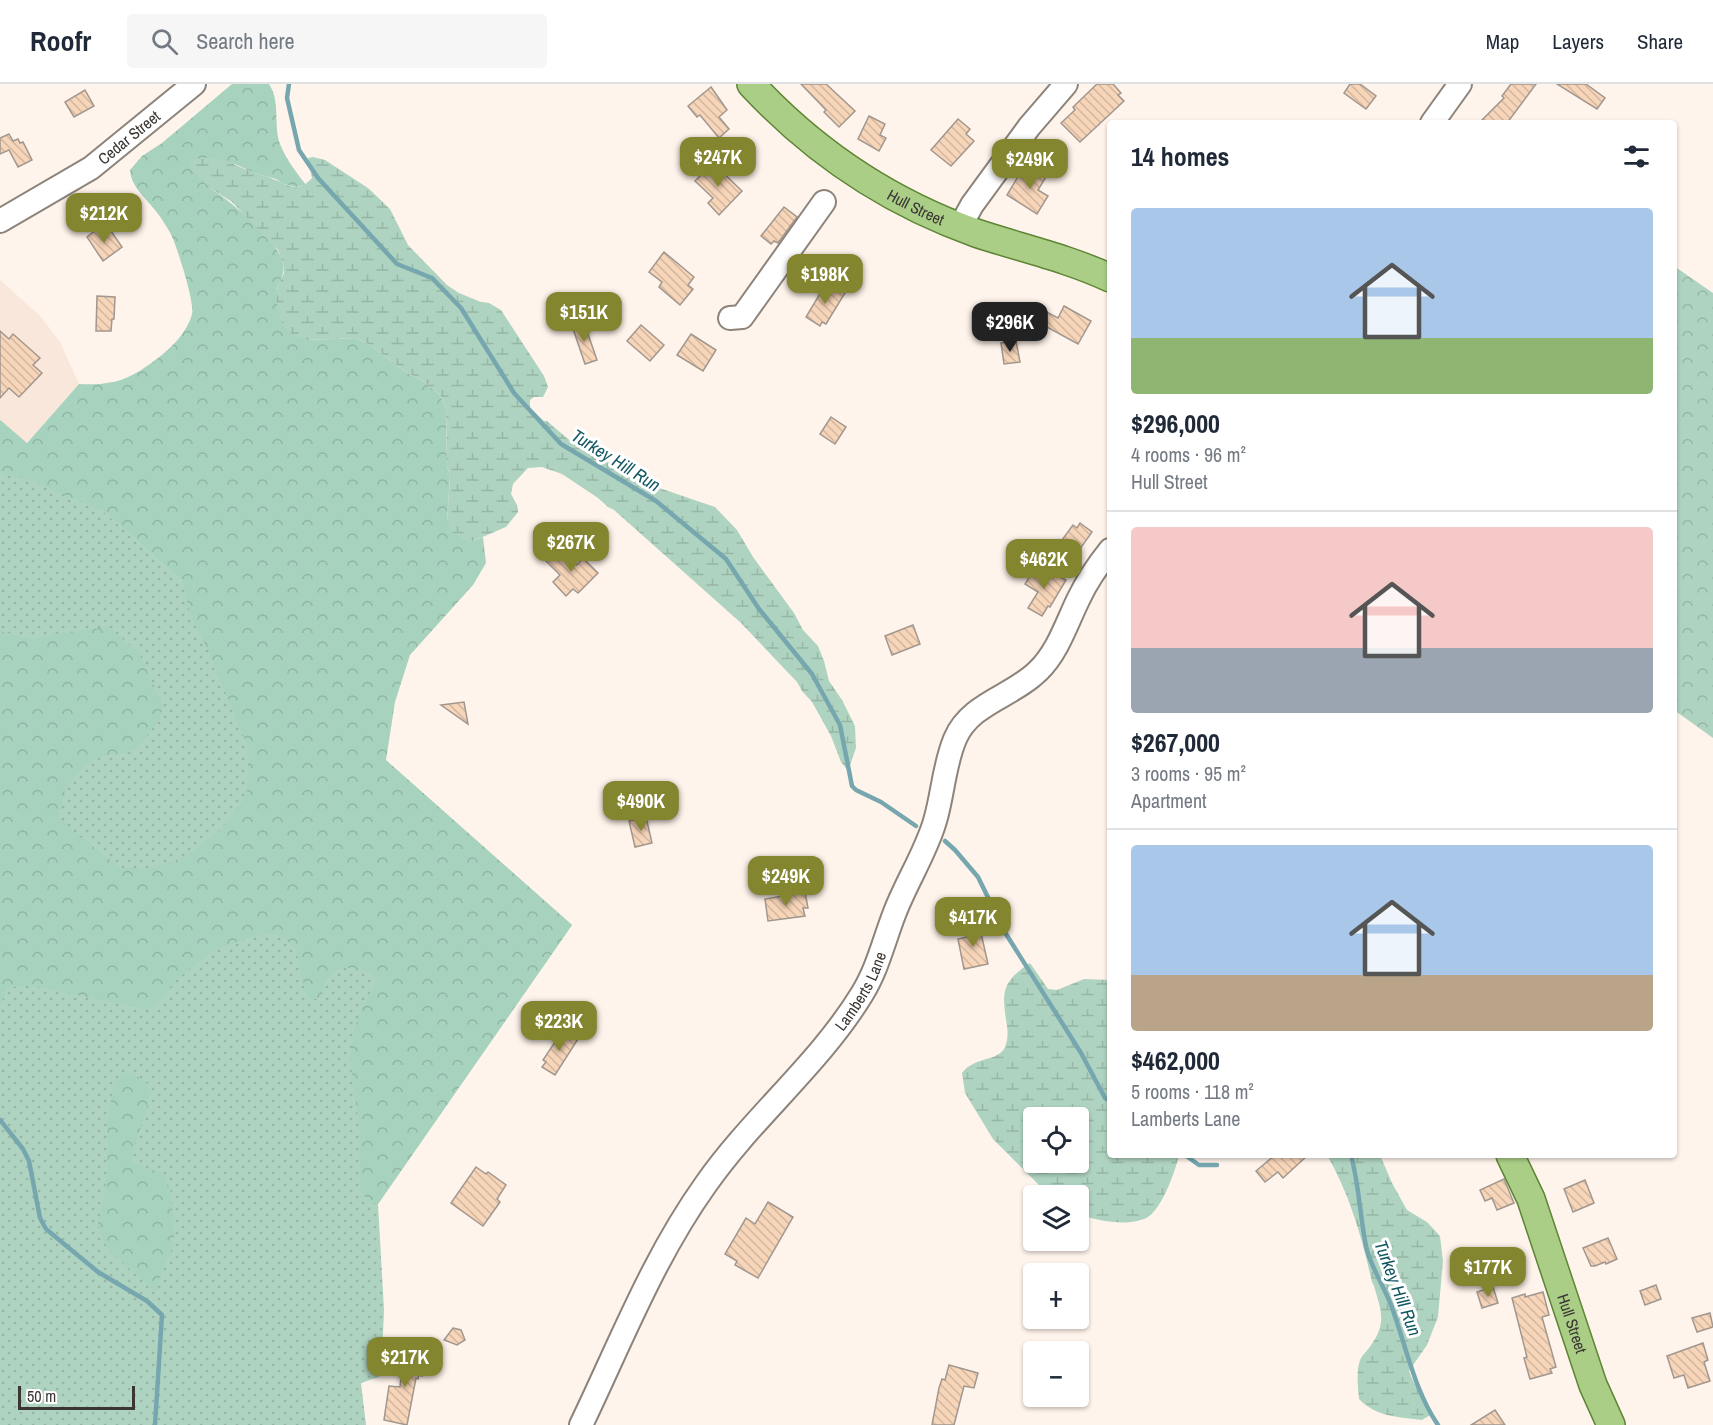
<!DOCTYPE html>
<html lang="en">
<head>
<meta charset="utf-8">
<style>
	body { margin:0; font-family:"Archivo Narrow",sans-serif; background:#f6f6f7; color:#1f2937; height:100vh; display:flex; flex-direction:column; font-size:22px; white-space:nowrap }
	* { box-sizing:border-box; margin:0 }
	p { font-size:20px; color:#747a83 }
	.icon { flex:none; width:33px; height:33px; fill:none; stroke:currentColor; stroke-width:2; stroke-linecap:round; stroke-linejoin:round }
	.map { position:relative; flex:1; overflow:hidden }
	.side { position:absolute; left:1107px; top:36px; width:570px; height:1038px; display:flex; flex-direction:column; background:#fff; border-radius:6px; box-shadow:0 2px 4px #0004 }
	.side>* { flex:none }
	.tools { position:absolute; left:1023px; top:1023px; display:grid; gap:12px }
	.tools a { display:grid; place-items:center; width:66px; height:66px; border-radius:6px; background:#fff; box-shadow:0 2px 4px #0004; font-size:30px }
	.scale { position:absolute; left:18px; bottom:15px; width:117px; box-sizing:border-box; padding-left:6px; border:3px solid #3a3633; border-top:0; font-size:16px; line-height:21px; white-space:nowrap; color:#3a3633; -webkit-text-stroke:4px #fff; paint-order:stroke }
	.price { position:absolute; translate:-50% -51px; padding:0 14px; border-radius:12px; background:#84852f; color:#fff; font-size:20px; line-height:39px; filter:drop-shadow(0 2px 3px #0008) }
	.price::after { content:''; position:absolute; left:50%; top:36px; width:18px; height:14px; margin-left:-9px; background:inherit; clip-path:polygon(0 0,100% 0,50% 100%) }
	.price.selected { background:#222; color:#fff }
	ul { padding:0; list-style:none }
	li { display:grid; align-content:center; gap:12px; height:318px; padding:0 24px }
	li+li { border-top:2px solid #e0e1e3 }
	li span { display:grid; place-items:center; height:186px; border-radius:6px; color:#555 }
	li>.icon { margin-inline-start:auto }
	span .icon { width:108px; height:108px; fill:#fffc; stroke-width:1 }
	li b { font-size:26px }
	h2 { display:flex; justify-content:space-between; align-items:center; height:72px; padding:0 24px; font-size:26px }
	header { display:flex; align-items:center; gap:36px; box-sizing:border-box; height:84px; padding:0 30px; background:#fff; border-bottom:2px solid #e0e1e3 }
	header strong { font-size:28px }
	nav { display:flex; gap:33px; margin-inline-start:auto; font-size:21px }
	.search { width:420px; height:54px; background:#f6f6f7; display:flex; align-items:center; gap:15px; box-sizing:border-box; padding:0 21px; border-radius:6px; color:#747a83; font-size:22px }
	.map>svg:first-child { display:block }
</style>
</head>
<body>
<header>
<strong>Roofr</strong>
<div class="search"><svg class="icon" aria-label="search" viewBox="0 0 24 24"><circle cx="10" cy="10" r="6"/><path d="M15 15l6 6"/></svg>Search here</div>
<nav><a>Map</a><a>Layers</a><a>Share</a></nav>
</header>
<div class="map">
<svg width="1713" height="1341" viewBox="0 0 1713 1341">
	<defs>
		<pattern id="grass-dots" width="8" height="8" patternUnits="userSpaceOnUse" patternTransform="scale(1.5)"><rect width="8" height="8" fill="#afd3c1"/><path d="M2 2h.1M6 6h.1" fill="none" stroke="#97b6a6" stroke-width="1.8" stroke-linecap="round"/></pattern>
		<pattern id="forest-crowns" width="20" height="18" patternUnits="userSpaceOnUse" patternTransform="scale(1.5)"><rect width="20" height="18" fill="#a7d2be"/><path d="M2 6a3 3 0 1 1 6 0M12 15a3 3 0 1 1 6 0" fill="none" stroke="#90b5a4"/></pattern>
		<pattern id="wetland-marsh" width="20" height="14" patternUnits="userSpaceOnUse" patternTransform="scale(1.5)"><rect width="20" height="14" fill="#afd3c1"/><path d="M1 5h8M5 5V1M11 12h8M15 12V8" fill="none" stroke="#97b6a6"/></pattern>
		<pattern id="park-crowns" width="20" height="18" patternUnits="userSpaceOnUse" patternTransform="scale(1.5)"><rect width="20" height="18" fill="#afd3c1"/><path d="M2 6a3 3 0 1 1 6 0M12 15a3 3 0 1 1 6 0" fill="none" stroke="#97b6a6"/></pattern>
		<pattern id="building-back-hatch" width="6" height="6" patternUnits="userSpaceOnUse" patternTransform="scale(1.5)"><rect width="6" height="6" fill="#f7d5b9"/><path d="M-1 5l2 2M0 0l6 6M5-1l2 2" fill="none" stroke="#d4b7a0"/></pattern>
	</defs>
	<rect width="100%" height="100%" fill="#fff4eb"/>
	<!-- built -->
	<path fill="#f8e7da" d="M0 196 40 232 60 258 79 300 26 359 0 336Z"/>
	<!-- grass -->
	<path fill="url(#grass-dots)" d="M0 336 572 841 378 1120 384 1226 382 1273 379 1293 361 1299 366 1341H0Z"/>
	<!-- forest -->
	<g fill="url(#forest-crowns)">
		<path d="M232 0H269C281 18 273 41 280 60 286 75 296 88 306 101L295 103 284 100 276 95 254 89 235 80 210 104C230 117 279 156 283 180 285 190 280 197 276 206L307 256 355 254 370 261 406 288 423 297 440 311 446 325 447 382 450 392 447 437 471 458 483 453 486 479 473 501 410 571 395 618 386 676 572 841 378 1120 368 1118 360 1105 359 1043 350 974 355 943 363 921 377 897C370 883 340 879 330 892 325 898 322 907 319 914L311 916 306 910 296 865 284 854 270 849 242 856 209 869 174 898 161 917 149 926 27 901 7 904 0 922V547L33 555 60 549 109 543 139 569 163 622 160 634 141 660 128 669 103 672 85 681 65 705 59 734 74 748 121 784H151L185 773 222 744 246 712 249 679 246 659 208 566 191 533 182 497 103 427 30 396 0 388V336L27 359 79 300C117 302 133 294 163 270 175 260 188 246 192 230 195 219 178 167 173 155 170 147 164 139 159 131 149 117 131 104 130 86L142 72 162 59Z"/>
		<path d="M121 989 137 992 148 1000C153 1026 134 1051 132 1077 141 1084 154 1085 164 1090L171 1108 174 1152 170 1171 163 1184 156 1208 112 1170 103 1157 98 1140 105 1108 108 1064 107 1038 114 1001Z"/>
	</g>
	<!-- wetland -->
	<g fill="url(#wetland-marsh)" fill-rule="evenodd">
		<path d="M313 73 325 76 368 104 390 125 408 161 447 201 459 209 481 218 489 219 501 226 544 292 548 303 543 313H534L530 316V324L544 337H547L568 355 598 371 633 395 715 423 737 446 753 473 794 529 803 546 818 562 824 577 829 597 842 616 855 642 856 664 848 687 841 678 831 652 812 618 802 607 797 598 741 539 614 426 608 423 598 414 562 390 542 383 528 384 513 400 511 410 517 421 518 428 506 443 471 458 460 454 452 448 447 437 450 392 447 382 446 325 440 311 423 297 406 288 370 261 355 254 307 256 295 252 286 245 282 239 277 223 276 206 284 189 283 179 278 166 232 118 210 104 189 83 191 77C209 67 238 83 255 89 261 91 267 92 273 95 281 97 287 103 295 103 303 103 307 99 312 94L308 74Z"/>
		<path d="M1030 879 1048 905 1057 906 1084 895 1110 896V1071H1176L1178 1075C1174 1090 1162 1124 1148 1133 1128 1144 1098 1136 1079 1131L1078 1112 1049 1111 993 1055 965 1009 962 989C974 973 997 977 1004 965 1008 958 1008 949 1007 942 1002 909 1000 899 1030 879ZM1034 1034H1078V1078H1034Z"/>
		<path d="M1327 1071H1380L1392 1099 1407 1126 1427 1138 1440 1152 1443 1177 1438 1233 1427 1261 1409 1287C1414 1303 1426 1314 1432 1330L1422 1336C1399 1333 1376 1333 1359 1315 1358 1303 1356 1288 1360 1276 1362 1271 1368 1266 1371 1261 1387 1239 1381 1226 1374 1202L1372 1198C1362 1154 1350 1111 1327 1071Z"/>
	</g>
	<!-- park -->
	<path fill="url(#park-crowns)" d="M1674 182 1713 209V654L1674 626Z"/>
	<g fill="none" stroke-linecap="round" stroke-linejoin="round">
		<!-- stream -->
		<g stroke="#76a7af" stroke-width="4.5">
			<path d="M289 0 287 14 299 66 318 94 397 180 432 194 461 224 514 309 561 360 656 417 726 475 759 525 812 590 840 641 852 702 856 706 881 718 916 742"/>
			<path d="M945 757 955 766 978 793 1006 850 1081 969 1105 1014 1110 1017"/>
			<path d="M0 1036 23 1065 29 1077 40 1134 46 1145 98 1188 147 1217 162 1231 155 1341"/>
			<path d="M1185 1071 1199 1081H1217"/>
			<path d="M1351 1071C1359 1101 1360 1132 1366 1162 1370 1182 1384 1202 1391 1221 1406 1261 1414 1306 1438 1341"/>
		</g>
	</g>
	<!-- building -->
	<g fill="url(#building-back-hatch)" stroke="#a1978f" stroke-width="1.5">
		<path d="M801 0H826L855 27 839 43 824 28 826 26Z"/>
		<path d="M1097 0H1113L1121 9 1118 11 1124 17 1080 58 1061 39 1075 26 1073 23Z"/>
		<path d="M1350 0H1360L1376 12 1366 25 1344 9Z"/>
		<path d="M1511 0H1536L1507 39H1479L1504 14 1502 12Z"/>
		<path d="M1557 0H1586L1605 14 1597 25Z"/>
		<path d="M711 3 727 26 719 33 729 45 719 54 700 31 697 33 688 22Z"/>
		<path d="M85 6 94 22 74 33 65 18Z"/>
		<path d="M869 32 885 40 880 51 886 54 879 67 858 55Z"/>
		<path d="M958 35 970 45 966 50 974 57 951 82 931 66Z"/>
		<path d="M9 50 13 57 18 55 20 59 23 58 32 76 18 83 9 66 0 70V54Z"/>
		<path d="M713 79 742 107 719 131 708 119 713 114 695 97Z"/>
		<path d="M1040 80 1050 86 1038 106 1048 112 1037 130 1007 111 1020 89 1030 96Z"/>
		<path d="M784 123 797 133 778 159 774 157 771 160 761 152Z"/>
		<path d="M97 145 103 153 111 147 122 163 103 177 87 153Z"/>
		<path d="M664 168 694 193 688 201 693 205 680 221 659 203 662 198 649 188Z"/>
		<path d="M827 198 845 209 826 240 822 238 820 242 806 233Z"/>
		<path d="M97 212 115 213 114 235H112L111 247H96Z"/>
		<path d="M1064 222 1091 237 1078 260 1047 243 1044 247 1029 239 1037 223 1058 234Z"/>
		<path d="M569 233 588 250 597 276 585 280Z"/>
		<path d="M641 241 664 261 650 277 627 257Z"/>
		<path d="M0 247 9 255 13 250 40 274 33 281 42 289 19 313 9 304 0 314Z"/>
		<path d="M691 250 716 266 703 287 677 271Z"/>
		<path d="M1016 257 1020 278 1004 280 1001 259Z"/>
		<path d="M831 333 846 343 835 360 820 350Z"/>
		<path d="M1080 439 1092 448 1075 472 1059 460 1073 441 1077 444Z"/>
		<path d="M560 464 577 481 583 474 598 489 578 509 573 505 566 512 553 498 560 491 546 477Z"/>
		<path d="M1048 486 1066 496 1050 523 1048 522 1042 532 1028 524 1038 508 1025 500 1033 487 1044 493Z"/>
		<path d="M913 541 920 560 892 571 885 552Z"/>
		<path d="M464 618 468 640 441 621Z"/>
		<path d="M646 733 652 759 635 763 629 737Z"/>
		<path d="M805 808 808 824H803L805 832 768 837 765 815Z"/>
		<path d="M979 840 988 880 964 885 958 855 967 853 965 844Z"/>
		<path d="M563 946 578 955 555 991 542 983 546 978 543 976Z"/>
		<path d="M1275 1071H1308L1283 1094 1278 1088 1265 1098 1256 1087Z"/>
		<path d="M476 1083 486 1090 488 1088 506 1101 497 1115 500 1118 483 1142 451 1119Z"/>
		<path d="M1504 1095 1514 1119 1497 1126 1492 1114 1485 1117 1480 1106Z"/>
		<path d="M1585 1096 1594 1119 1573 1128 1564 1105Z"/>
		<path d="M768 1118 793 1133 758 1194 735 1181 737 1177 725 1170 746 1134 755 1140Z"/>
		<path d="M1608 1154 1617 1175 1606 1180 1605 1178 1595 1182H1591L1583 1164Z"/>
		<path d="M1656 1201 1661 1215 1645 1221 1640 1207Z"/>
		<path d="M1493 1203 1498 1219 1482 1224 1477 1208Z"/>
		<path d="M1543 1208 1549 1231 1542 1233 1556 1283 1550 1285 1552 1289 1530 1295 1524 1274 1527 1273 1512 1214 1525 1210V1213Z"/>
		<path d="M1710 1229 1713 1243 1697 1248 1692 1234Z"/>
		<path d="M453 1244 461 1246 465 1256 457 1261 444 1256Z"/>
		<path d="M1703 1259 1708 1276 1704 1278 1710 1297 1688 1304 1684 1291 1674 1294 1667 1272Z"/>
		<path d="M407 1267 435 1271 423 1283 422 1292 419 1291 418 1295 416 1294 407 1341 384 1336 389 1302 400 1303 403 1274H407Z"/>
		<path d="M949 1281 978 1289 974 1304 964 1302 954 1341H932L939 1304 942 1295 945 1296Z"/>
		<path d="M1495 1326 1505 1341H1471Z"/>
	</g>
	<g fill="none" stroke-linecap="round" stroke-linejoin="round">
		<defs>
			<g id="minor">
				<path d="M1432 39 1460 0"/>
				<path id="s1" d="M0 137 91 84 194 0"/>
				<path d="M960 143 972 121 1029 43 1066 0"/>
				<path d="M730 234 742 233 824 118"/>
				<path id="s2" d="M581 1341C620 1260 653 1174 706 1100 753 1033 820 979 862 910 878 884 884 856 895 828 907 797 926 768 935 737 943 710 944 681 955 655 970 619 1012 613 1038 587 1058 568 1067 538 1079 514 1087 497 1098 481 1110 466"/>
			</g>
			<g id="major">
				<path id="s3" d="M751 0C813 67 889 118 976 149 1021 164 1067 174 1110 194"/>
				<path id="s4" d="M1510 1071 1531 1115 1593 1301 1611 1341"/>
			</g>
		</defs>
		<!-- minor casing -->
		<use href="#minor" stroke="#8c837b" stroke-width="26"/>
		<!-- major casing -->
		<use href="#major" stroke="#5e8435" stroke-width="30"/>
		<!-- minor -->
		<use href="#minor" stroke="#fff" stroke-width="22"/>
		<!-- major -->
		<use href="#major" stroke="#aace86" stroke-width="27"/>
	</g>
	<g text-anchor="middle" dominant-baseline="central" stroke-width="6" stroke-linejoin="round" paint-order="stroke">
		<!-- street labels -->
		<g font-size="16" fill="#3a3633" stroke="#fff">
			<text stroke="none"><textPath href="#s1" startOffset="154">Cedar Street</textPath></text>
			<text stroke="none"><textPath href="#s3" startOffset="207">Hull Street</textPath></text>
			<text stroke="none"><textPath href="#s2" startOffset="520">Lamberts Lane</textPath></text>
			<text stroke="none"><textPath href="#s4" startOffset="180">Hull Street</textPath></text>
		</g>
		<!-- water labels -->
		<g font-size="18" font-style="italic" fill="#125762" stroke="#fff">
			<text transform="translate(616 376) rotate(32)">Turkey Hill Run</text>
			<text transform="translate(1398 1204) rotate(69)">Turkey Hill Run</text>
		</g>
	</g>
</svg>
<div class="tools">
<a><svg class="icon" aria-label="locate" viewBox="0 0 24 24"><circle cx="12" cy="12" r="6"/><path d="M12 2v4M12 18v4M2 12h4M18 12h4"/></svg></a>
<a><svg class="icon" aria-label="layers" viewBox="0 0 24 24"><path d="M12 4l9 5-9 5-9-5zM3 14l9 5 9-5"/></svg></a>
<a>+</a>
<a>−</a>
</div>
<div class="scale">50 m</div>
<b class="price" style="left:718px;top:104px">$247K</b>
<b class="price" style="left:1030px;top:106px">$249K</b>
<b class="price" style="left:104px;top:160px">$212K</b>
<b class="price" style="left:825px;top:221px">$198K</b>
<b class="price" style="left:584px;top:259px">$151K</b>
<b class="price selected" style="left:1010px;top:269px">$296K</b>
<b class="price" style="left:571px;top:489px">$267K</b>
<b class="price" style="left:1044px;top:506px">$462K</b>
<b class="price" style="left:641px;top:748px">$490K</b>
<b class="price" style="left:786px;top:823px">$249K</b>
<b class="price" style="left:973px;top:864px">$417K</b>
<b class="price" style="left:559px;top:968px">$223K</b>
<b class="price" style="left:1488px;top:1214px">$177K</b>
<b class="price" style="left:405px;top:1304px">$217K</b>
<section class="side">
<h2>14 homes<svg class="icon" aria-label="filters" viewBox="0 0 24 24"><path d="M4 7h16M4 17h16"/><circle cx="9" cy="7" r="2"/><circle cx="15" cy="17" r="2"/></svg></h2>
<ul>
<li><span style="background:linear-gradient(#a9c7e8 70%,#8fb573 0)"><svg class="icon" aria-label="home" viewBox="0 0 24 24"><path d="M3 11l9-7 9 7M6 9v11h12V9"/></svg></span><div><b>$296,000</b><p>4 rooms · 96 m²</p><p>Hull Street</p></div></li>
<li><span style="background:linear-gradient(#f6c9c9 65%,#9aa5b1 0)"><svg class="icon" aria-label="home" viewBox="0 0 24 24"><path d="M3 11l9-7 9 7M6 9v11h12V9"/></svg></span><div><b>$267,000</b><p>3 rooms · 95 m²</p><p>Apartment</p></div></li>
<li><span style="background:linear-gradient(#a9c7e8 70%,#b9a48a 0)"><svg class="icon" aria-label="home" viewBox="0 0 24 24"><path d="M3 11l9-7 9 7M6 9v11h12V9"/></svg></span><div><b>$462,000</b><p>5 rooms · 118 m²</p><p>Lamberts Lane</p></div></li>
</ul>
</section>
</div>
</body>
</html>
